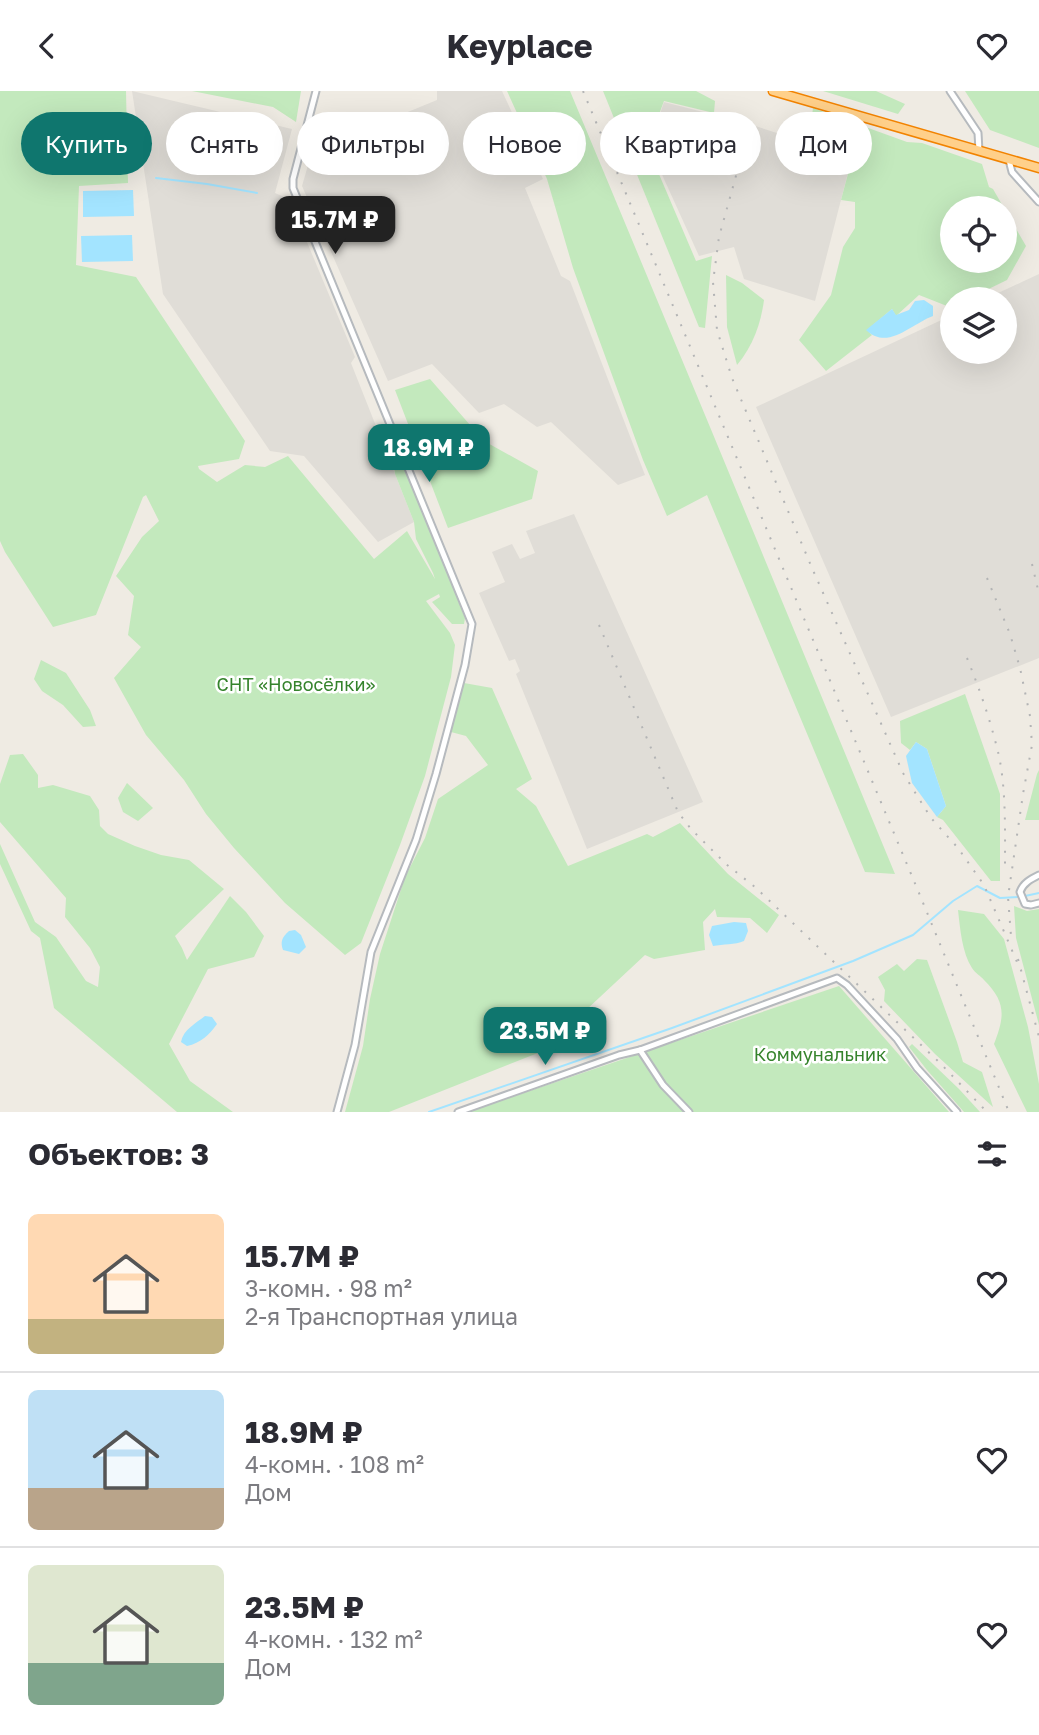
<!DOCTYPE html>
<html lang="ru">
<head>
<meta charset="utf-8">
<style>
	body { margin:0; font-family:"Golos Text",sans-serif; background:#f2f2f3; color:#2b2b33; height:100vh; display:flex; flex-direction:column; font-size:26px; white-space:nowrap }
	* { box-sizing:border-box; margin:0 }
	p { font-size:23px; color:#7c7c81 }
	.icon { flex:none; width:38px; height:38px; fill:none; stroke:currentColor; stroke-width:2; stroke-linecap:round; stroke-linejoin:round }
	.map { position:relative; height:1021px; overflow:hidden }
	.drawer { display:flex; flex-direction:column; background:#fff; flex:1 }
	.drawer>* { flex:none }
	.hud { position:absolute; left:21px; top:21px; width:998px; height:63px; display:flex; gap:14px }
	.controls { position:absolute; left:940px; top:105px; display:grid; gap:14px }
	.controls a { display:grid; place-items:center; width:77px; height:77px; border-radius:50%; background:#fff; box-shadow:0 7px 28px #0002; font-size:35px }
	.price { position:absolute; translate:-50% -60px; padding:0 16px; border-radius:14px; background:#0f766e; color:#fff; font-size:23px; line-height:46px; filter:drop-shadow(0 2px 4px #0008) }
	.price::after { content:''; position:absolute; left:50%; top:42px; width:21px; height:16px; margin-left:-10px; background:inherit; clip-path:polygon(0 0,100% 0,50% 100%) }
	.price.active { background:#222; color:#fff }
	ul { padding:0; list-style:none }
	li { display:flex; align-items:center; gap:21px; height:175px; padding:0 28px }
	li+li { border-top:2px solid #e1e1e2 }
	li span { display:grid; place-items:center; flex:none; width:196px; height:140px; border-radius:10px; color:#555 }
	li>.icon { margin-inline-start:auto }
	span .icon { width:84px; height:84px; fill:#fffc; stroke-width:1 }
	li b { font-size:30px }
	h2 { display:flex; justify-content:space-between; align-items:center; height:84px; padding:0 28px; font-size:30px }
	.tag { padding:0 24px; border-radius:32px; background:#fff; box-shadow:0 7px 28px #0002; font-size:24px; line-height:63px }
	.tag.active { background:#0f766e; color:#fff }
	header { display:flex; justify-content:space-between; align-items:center; height:91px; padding:0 28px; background:#fff; font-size:32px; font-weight:700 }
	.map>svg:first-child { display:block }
</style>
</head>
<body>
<header><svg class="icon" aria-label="back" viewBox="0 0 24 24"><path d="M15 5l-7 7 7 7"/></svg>Keyplace<svg class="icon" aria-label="heart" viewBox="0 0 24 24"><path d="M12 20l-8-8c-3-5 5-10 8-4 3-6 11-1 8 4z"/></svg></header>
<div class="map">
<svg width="1039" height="1021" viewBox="0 0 1039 1021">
	<rect width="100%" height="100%" fill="#efebe3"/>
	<!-- industrial -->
	<g fill="#e0ddd7">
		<path d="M132 0 292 38 275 102 289 108 355 266 351 272 414 431 378 451 304 365 270 360 163 203Z"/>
		<path d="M437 0H502L543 88 525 97 561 185 570 190 645 384 618 394 551 331 537 336 504 313 479 322 432 273 388 290 302 95 315 50 346 35 364 39 437 9Z"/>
		<path d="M664 11 746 32 852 66 815 210 744 188 734 156 699 165 649 55Z"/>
		<path d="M1039 183V567L891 626 756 316 952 224V261H1004V208H985Z"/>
		<path d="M574 423 703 711 587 758 516 583 520 580 515 568 509 570 479 502 505 491 492 461 512 453 520 468 535 462 526 440Z"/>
	</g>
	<!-- green -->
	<g fill="#c3e9bd" fill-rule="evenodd">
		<path d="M0 0H126L128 92 79 95 76 174 136 186 245 350 239 368 198 375 199 378 217 391 245 374 265 376 288 365 374 468 407 440 435 488 433 482 416 448 414 431 395 383 393 370 402 367 465 527 464 533H452L432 511 440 506 439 503 426 510 450 542 455 554 451 586 425 685 400 754 361 852 345 864 285 812 234 757 206 723 184 689 146 644 114 587 141 556 128 544 134 505 116 485 142 446 159 430 146 404 143 406 96 524 53 536 5 461 0 450Z"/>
		<path d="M192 0H301L296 31 273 16Z"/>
		<path d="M507 0H570L710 336 895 783 865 781 707 404 667 425 643 369 573 177 547 88Z"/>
		<path d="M603 0H696L715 10 714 22 664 10 647 55 696 170 712 165 705 237 699 236Z"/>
		<path d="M823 0H876L905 13 898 23Z"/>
		<path d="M965 0H1039V57L990 39Z"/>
		<path d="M813 17 907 51 922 52 982 73 989 96 993 98 1026 155 1007 189 968 208H952V213L947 215 919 204 896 225 892 218 867 239 872 244 826 280 799 249 831 204 843 156 855 137V111L841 109 854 60 812 49 810 39ZM952 117H1004V170H952Z"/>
		<path d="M726 184 742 192 764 209C761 232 753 255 737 274L727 236Z"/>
		<path d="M430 288 484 350 538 380 532 408 448 437 395 299Z"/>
		<path d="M41 569 66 582 90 619 96 635 83 636 63 614 42 600 34 588Z"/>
		<path d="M464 592 492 597 532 688 516 698 536 715 568 775 647 743 653 746 680 732 728 783 779 824 767 842 750 827 717 826 715 818 703 831 705 859 654 868 645 864 570 934 557 926 545 936 553 956 389 1021H345L363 955 370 908 380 863 405 786 425 747 438 708 488 674 466 645 451 641Z"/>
		<path d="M965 603 1000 703V790H991L943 729 937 726 946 715 927 658 916 651 910 659 901 652 900 630Z"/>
		<path d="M23 663 38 684V697L53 694 90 705 99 719 100 735 108 743 135 755 161 764 189 769 224 798 175 845 182 857 187 869 230 805 246 821 264 845 254 866 208 878 169 953 190 990 233 1021H177L54 917 40 847 31 840 0 773V753L35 831 56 846 86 890 98 896 100 876 90 857 65 826 66 807 0 731V693L10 664Z"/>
		<path d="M1039 679V729H1025L1037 683Z"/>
		<path d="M127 692 153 717 138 730 123 721 118 707Z"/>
		<path d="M1014 815 1027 820 1039 818V934L1016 847Z"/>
		<path d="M958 819 984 823 1004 848 1028 936 1039 993V1021H1027L1026 1019 994 953C1005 925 1006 911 984 889 981 885 975 882 972 877 962 862 960 837 958 819Z"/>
		<path d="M917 868 927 869 957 951 963 971 982 981 993 1016 935 963 884 910 885 899 878 886 897 873 904 880Z"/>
		<path d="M839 895 949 1021H468L485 1015Z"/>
		<path d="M912 953 959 998 980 1021H964L927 979 909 956Z"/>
	</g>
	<!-- water -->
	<g fill="#a3e4ff">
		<path d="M133 99 134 125 83 126V100Z"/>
		<path d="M132 144 133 170 82 171 81 145Z"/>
		<path d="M924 209 933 215V225C911 233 888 260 866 239L892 218 896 224 909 219 915 210Z"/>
		<path d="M916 651 927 658 946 715 937 726 912 692 906 665Z"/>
		<path d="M734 831 746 832 748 840 744 850C735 854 723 853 713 855L709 844 712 835Z"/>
		<path d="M295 839 301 844 306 856 299 863 283 859C280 851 282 846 289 840Z"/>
		<path d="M205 925 212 926 217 933C209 944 201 952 187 955L181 951C183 939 196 932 205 925Z"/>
	</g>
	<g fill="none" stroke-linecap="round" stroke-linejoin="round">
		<!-- stream -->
		<g stroke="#a3e4ff" stroke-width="2">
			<path d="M156 87 207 93 257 102"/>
			<path d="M1025 805 1039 802"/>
			<path d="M429 1021 672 937 853 870 913 844 953 810 977 795 1000 807 1018 806"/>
		</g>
		<defs>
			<g id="minor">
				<path d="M316 0 293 88V97L472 533 465 574 436 683 416 749 371 861 355 954 337 1021"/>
				<path d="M950 0 978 42 979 60"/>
				<path d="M1009 69 1012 81 1039 111"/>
				<path d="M1039 784C1031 788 1023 792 1020 801L1025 813 1031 814 1039 812"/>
				<path d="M640 959 663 994 689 1021"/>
				<path d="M458 1021 619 964 640 959 837 887 847 894 897 948 917 977 957 1021"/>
			</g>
			<path id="highway" d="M773 0 1039 77"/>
		</defs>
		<!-- minor casing -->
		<use href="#minor" stroke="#b6babe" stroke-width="9"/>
		<!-- highway casing -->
		<use href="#highway" stroke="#f28300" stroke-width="11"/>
		<!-- minor -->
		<use href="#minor" stroke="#fff" stroke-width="5"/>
		<!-- highway -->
		<use href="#highway" stroke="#ffd08a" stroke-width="8"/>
		<!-- rail -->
		<g stroke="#b3b4b5" stroke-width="2" stroke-dasharray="2 9" stroke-linecap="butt">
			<path d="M583 0 919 802 1009 1021"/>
			<path d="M739 74 719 146 713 191 717 239 732 287 812 477 903 682 931 727 958 757 984 794 1020 878"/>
			<path d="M1032 473 1039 503"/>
			<path d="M987 487 1010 543 1020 577 1030 625 1032 654 1023 703 1008 806 1011 845"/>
			<path d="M599 534 678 721 691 738 726 773 755 796 940 972 987 1021"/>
			<path d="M967 567C980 599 991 631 999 665 1006 699 1005 740 1005 774"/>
			<path d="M1018 868 1039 946"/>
		</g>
	</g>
	<g text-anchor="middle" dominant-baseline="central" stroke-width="5" stroke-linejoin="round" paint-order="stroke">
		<!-- park labels -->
		<g font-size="18" fill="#35832c" stroke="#fff">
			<text x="296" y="593">СНТ «Новосёлки»</text>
			<text x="820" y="963">Коммунальник</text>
		</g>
	</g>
</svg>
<div class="controls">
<a><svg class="icon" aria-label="locate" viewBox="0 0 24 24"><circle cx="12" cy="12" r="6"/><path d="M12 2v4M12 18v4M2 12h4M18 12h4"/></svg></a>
<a><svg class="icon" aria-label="layers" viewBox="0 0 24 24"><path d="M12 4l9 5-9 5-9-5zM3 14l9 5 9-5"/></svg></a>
</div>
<b class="price active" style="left:335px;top:165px">15.7M ₽</b>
<b class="price" style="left:429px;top:393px">18.9M ₽</b>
<b class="price" style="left:545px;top:976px">23.5M ₽</b>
<div class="hud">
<a class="tag active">Купить</a>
<a class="tag">Снять</a>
<a class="tag">Фильтры</a>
<a class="tag">Новое</a>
<a class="tag">Квартира</a>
<a class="tag">Дом</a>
</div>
</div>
<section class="drawer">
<h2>Объектов: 3<svg class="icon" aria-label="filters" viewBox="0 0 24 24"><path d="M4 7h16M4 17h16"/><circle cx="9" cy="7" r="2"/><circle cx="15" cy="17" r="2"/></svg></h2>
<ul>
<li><span style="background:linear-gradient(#ffd9b3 75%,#c2b280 0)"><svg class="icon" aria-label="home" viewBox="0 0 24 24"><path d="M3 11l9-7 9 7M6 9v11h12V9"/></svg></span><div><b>15.7M ₽</b><p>3-комн. · 98 m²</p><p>2-я Транспортная улица</p></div><svg class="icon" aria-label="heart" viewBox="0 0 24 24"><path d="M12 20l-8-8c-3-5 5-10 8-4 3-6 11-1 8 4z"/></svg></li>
<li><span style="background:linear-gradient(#bfe0f5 70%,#b9a48a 0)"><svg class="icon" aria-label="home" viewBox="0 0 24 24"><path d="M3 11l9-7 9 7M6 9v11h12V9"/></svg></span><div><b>18.9M ₽</b><p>4-комн. · 108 m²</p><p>Дом</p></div><svg class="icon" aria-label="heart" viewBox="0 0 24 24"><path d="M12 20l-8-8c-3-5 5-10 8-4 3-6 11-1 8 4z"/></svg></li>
<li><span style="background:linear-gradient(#dfe7d0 70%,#7fa58c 0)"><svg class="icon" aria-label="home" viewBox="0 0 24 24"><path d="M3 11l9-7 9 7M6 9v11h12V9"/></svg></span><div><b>23.5M ₽</b><p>4-комн. · 132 m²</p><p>Дом</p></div><svg class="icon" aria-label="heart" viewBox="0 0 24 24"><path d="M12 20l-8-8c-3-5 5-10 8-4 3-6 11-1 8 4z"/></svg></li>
</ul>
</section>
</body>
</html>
